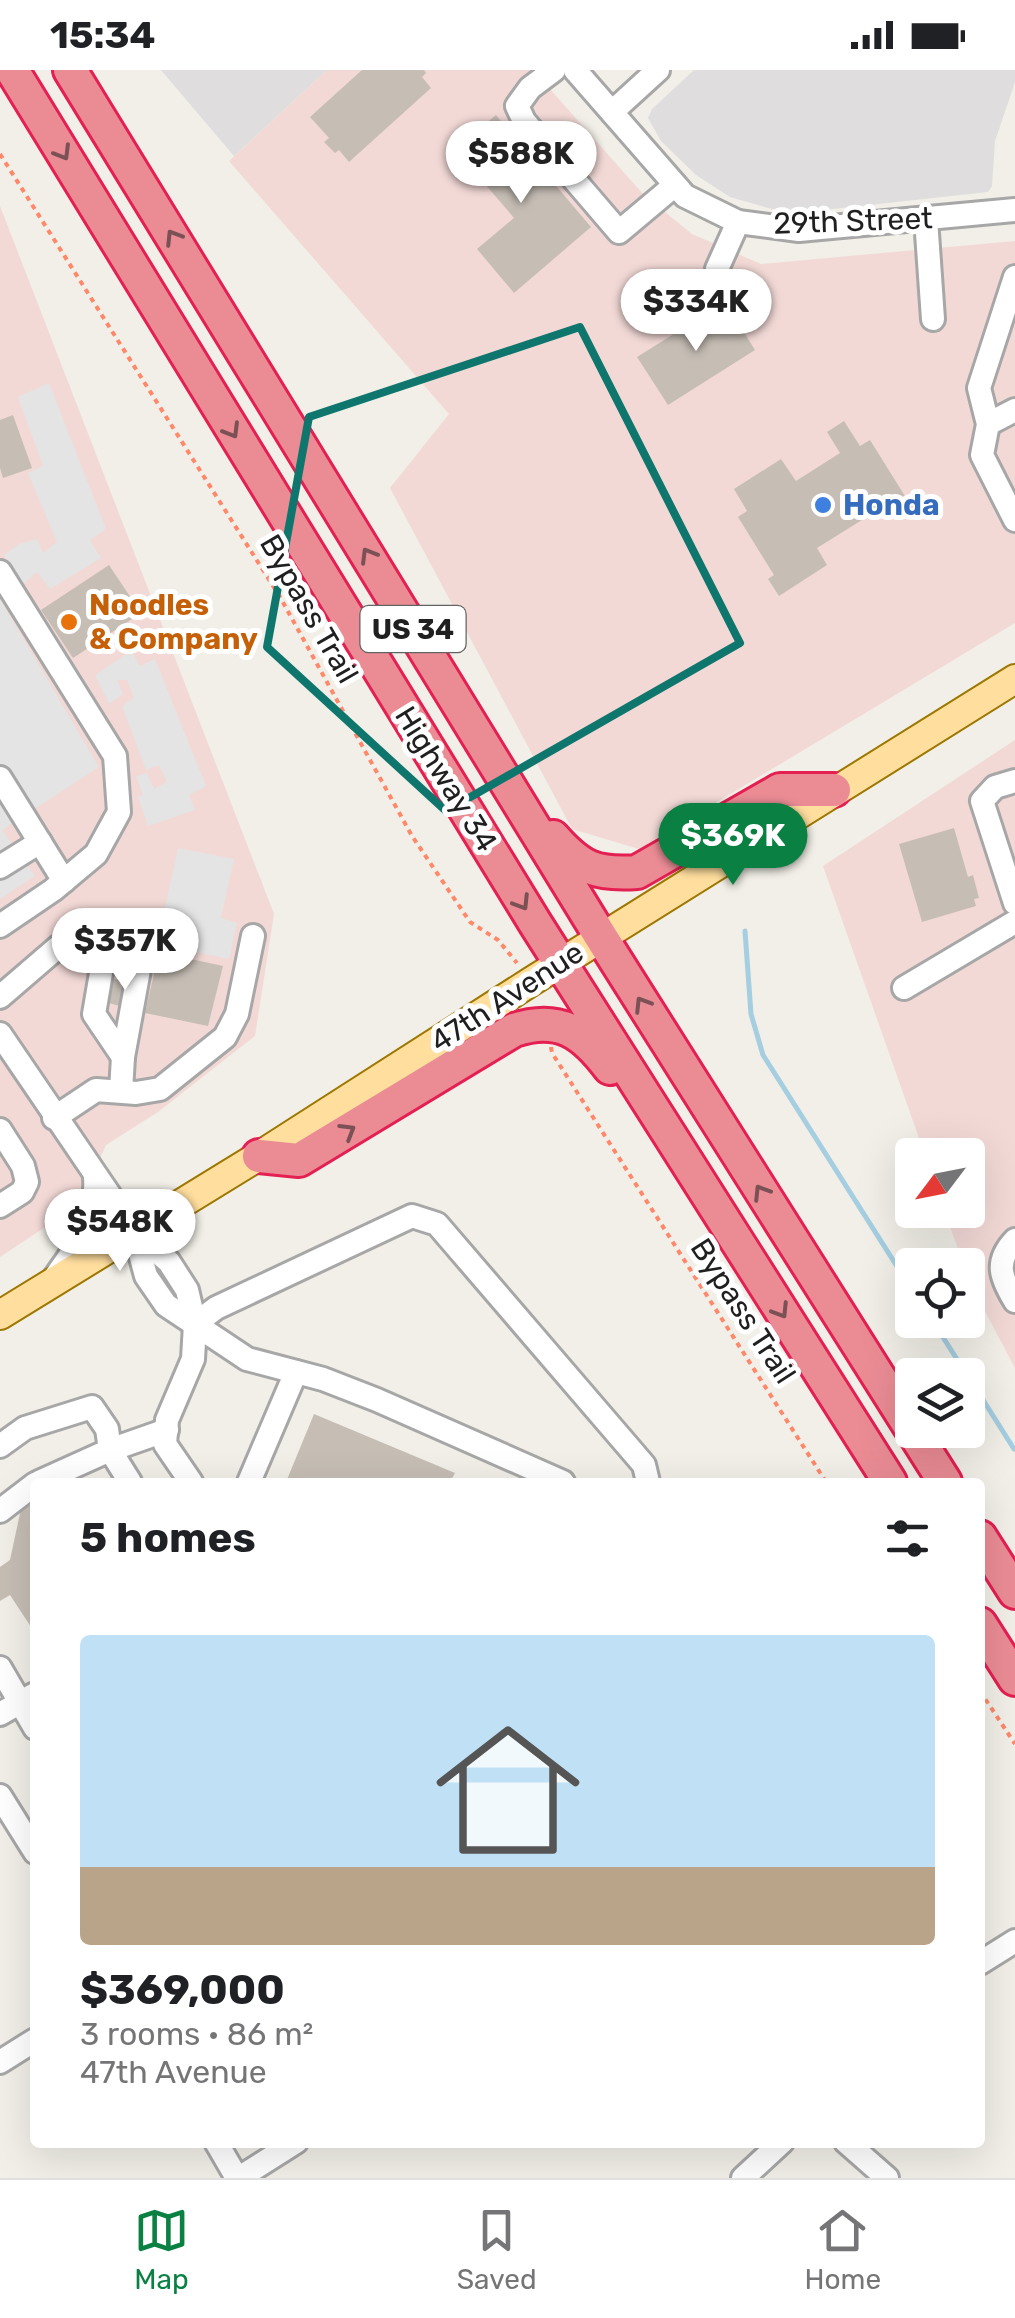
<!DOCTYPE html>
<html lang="en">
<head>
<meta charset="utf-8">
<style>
	body { margin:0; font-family:Rubik,sans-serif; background:#f6f6f6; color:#202124; height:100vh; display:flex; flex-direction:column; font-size:38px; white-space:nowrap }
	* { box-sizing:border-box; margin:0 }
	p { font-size:32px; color:#757577 }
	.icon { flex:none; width:55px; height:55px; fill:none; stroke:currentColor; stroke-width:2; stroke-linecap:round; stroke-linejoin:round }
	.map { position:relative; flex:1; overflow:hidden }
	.drawer { position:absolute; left:30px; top:1408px; width:955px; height:670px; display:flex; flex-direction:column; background:#fff; border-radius:10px; box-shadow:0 10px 40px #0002 }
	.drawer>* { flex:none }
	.needle { width:65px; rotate:238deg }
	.tools { position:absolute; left:895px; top:1068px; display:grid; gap:20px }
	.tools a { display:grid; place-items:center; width:90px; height:90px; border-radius:10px; background:#fff; box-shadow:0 10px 40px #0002; font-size:50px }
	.price { position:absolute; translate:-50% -85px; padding:0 22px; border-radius:35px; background:#fff; color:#222; font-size:32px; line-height:65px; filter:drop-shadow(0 2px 5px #0008) }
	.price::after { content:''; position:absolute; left:50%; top:60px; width:30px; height:22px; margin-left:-15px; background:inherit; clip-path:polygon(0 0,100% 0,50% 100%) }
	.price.selected { background:#0b8043; color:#fff }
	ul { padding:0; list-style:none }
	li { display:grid; align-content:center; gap:20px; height:530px; padding:0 50px }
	li span { display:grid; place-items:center; height:310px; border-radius:10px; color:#555 }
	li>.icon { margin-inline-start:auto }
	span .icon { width:180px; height:180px; fill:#fffc; stroke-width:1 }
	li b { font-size:42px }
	h2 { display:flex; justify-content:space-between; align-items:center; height:120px; padding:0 50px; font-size:42px }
	.status { display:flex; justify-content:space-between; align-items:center; height:70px; padding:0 50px; background:#fff; direction:ltr }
	.status svg { height:28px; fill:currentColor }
	.dock { display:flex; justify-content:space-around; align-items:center; height:140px; border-top:2px solid #e0e0e0; background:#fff; font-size:28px; color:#757577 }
	.dock a { display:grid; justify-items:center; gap:5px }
	.dock .selected { color:#0b8043 }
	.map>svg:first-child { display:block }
</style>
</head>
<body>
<div class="status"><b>15:34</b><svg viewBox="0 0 49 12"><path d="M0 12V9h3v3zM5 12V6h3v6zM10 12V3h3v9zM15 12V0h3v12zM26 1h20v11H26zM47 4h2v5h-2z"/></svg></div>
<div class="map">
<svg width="1015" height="2108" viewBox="0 0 1015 2108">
	<rect width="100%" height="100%" fill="#f1efe7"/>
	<!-- residential -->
	<g fill="#dfdddd">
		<path d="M161 0H327L234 86Z"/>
		<path d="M694 0H1015V12L995 71 992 116 988 122 814 141 772 139 730 127 696 105 661 71 648 48 652 39Z"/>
	</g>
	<!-- commercial -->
	<g fill="#f2d9d6">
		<path d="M327 0H533L643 124 692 164 761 194 1015 171V553L639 779 572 759 390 418 449 344 229 91Z"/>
		<path d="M0 136 274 844 255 966 158 1042 106 1075 80 1134 0 1187Z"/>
		<path d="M1015 670V1298L970 1213 968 1195H964L944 1140H968V1085H925L823 796Z"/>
	</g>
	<!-- parking -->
	<g fill="#e4e4e4">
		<path d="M49 313 106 459 90 470 101 488 50 519 37 502 23 514 4 485 19 474 37 469 43 483 57 472 28 403 43 396 18 327Z"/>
		<path d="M0 529 99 697 2 760 35 806 0 829Z"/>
		<path d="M131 581 140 596 155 589 206 716 189 725 195 740 148 756 138 727 143 725 136 706 147 703 154 719 167 712 159 695 146 700 122 636 134 628 127 610H117L123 624 109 634 95 605Z"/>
		<path d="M178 778 234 789 221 848 237 853 229 889 157 874Z"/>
	</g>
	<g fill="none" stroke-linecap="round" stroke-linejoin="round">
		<!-- stream -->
		<g stroke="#a5cee1" stroke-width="5">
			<path d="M745 861 751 944 763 985 912 1220"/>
			<path d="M932 1250 967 1305"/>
			<path d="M968 1306 1014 1379"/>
		</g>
	</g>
	<!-- building -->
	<g fill="#c6beb5">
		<path d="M362 0H424L426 3 422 7 431 18 349 92 339 80 335 83 324 72 329 68 310 47Z"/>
		<path d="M496 45 591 157 514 223 477 179 514 148 455 79Z"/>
		<path d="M725 232 755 280 668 335 637 287Z"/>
		<path d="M13 345 32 398 3 408 0 398V350Z"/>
		<path d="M844 351 860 376 870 370 908 431 883 447 878 440 817 478 827 495 779 526 768 509 774 505 738 447 747 441 734 419 781 389 796 411 840 383 827 362Z"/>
		<path d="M109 495 141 543 73 588 41 540Z"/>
		<path d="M954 758 968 807 973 805 979 828 974 829 976 836 922 852 899 774Z"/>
		<path d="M159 882 223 896 208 956 145 943Z"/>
		<path d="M107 908 148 914 143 936 127 938 101 931Z"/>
		<path d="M314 1344 455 1403 450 1412H286Z"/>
		<path d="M22 1434 35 1436V1563L10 1525 0 1531V1497L10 1490Z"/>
	</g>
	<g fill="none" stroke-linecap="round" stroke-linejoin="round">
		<defs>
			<g id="minor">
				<path d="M554 0 530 18 517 36 524 51 619 162 675 115"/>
				<path d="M575 0 685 126 738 152 799 160 1015 140"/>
				<path d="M612 42 658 0"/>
				<path d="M926 149 933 249"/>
				<path d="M717 199 738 152"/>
				<path d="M1015 207 979 318 988 354 982 385 1015 450"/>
				<path d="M988 354 1015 340"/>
				<path d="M0 502 115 686 119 742 96 784 53 820 0 856"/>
				<path d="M0 708 64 811"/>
				<path d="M1015 711 995 717 982 731 1015 833"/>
				<path d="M0 797 40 772"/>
				<path d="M107 868 94 944 123 987"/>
				<path d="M904 918 1015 852"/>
				<path d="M0 927 58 877 82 865 143 878 123 987 121 1021"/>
				<path d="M0 964 134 1161 169 1192 187 1220 195 1254 193 1289 167 1350 165 1374 191 1412"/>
				<path d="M54 1048 96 1020 136 1023 160 1019 225 967 237 944 253 866"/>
				<path d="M0 1060 23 1096 27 1112 22 1122 0 1136"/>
				<path d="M134 1161 146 1206 166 1235 247 1289 323 1309 377 1330 563 1412"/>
				<path d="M1015 1170C994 1192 1001 1208 1015 1231"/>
				<path d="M52 1211C76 1178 98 1150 95 1107"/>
				<path d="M195 1254 216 1238 412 1146 437 1154 644 1395 648 1412"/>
				<path d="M0 1376 25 1358 92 1337 107 1359 110 1380 167 1360"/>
				<path d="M39 1412 110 1380 130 1412"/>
				<path d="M249 1412 296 1302"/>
				<path d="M0 1441 35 1414"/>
				<path d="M0 1598 35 1658"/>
				<path d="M0 1644 35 1624"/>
				<path d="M0 1726 35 1782"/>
				<path d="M980 1893 1015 1871"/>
				<path d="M0 1992 35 1970"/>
				<path d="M216 2072 237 2108"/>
				<path d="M846 2072 887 2108"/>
				<path d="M239 2108 296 2072"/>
				<path d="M743 2108 782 2072"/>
			</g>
			<path id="major" d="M0 1245 259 1086 532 911 1015 609"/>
			<g id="highway">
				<path d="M12 0 535 853 890 1412"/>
				<path d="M70 0 601 867 945 1412"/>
				<path d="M553 767C580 798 596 805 637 802L780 720H834"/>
				<path d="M259 1086 299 1090 514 960C559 945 583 962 610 998"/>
				<path d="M980 1467 1015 1522"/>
				<path d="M980 1554 1015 1609"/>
			</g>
		</defs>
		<!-- minor casing -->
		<use href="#minor" stroke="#a7a7a7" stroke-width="28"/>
		<!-- major casing -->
		<use href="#major" stroke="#9d7700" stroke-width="32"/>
		<!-- highway casing -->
		<use href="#highway" stroke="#e41f51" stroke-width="38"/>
		<!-- path -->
		<g stroke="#ff876a" stroke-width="4" stroke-dasharray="5 5" stroke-linecap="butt">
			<path d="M0 84 280 527 412 766 470 852 498 870 517 893"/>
			<path d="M551 977 552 983 826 1412"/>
			<path d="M980 1621 1015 1674"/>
		</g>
		<!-- minor -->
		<use href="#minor" stroke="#fff" stroke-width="22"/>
		<!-- major -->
		<use href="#major" stroke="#ffde9e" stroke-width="28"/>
		<!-- highway -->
		<use href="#highway" stroke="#eb8c95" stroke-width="32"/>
	</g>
	<!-- one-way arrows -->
	<defs><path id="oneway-chevron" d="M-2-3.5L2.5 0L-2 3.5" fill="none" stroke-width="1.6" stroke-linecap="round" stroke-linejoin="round" transform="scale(2.5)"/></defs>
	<g stroke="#7b5155">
		<use href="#oneway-chevron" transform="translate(63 83) rotate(59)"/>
		<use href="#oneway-chevron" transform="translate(173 167) rotate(-122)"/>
		<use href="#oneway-chevron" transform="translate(232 361) rotate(59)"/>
		<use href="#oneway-chevron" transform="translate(368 485) rotate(-121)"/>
		<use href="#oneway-chevron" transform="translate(522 833) rotate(58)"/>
		<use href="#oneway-chevron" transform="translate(642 934) rotate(-122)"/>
		<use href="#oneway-chevron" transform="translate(348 1061) rotate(-31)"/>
		<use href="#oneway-chevron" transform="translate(761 1122) rotate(-122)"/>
		<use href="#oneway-chevron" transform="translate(781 1241) rotate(58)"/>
	</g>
	<!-- marked area -->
	<path fill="none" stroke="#0f766e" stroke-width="8" stroke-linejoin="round" d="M580 257 740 573 446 741 267 577 309 347Z"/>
	<!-- markers -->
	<circle fill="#3f7fe0" stroke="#fff" stroke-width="4" cx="823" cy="435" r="10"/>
	<circle fill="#e8710a" stroke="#fff" stroke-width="4" cx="69" cy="552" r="10"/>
	<g text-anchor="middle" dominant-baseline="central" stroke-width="10" stroke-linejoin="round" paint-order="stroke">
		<!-- shield labels -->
		<rect fill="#fff" stroke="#636363" stroke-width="2.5" x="360.5" y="536" width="105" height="46" rx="8"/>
		<g font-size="28" font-weight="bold" fill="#202020">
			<text x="413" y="559">US 34</text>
		</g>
		<!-- street labels -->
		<g font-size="30" fill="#202020" stroke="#fff">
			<text transform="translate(853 151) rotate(-2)">29th Street</text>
			<text transform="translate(309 539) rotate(60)">Bypass Trail</text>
			<text transform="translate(446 709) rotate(58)">Highway 34</text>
			<text transform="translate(507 927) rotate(-33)">47th Avenue</text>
			<text transform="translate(743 1241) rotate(57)">Bypass Trail</text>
		</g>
		<!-- shop labels -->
		<g font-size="30" font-weight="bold" fill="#366cbe" stroke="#fff" text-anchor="start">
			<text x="843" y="435">Honda</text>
		</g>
		<!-- food labels -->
		<g font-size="30" font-weight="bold" fill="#c56008" stroke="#fff" text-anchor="start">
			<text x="89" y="535">Noodles<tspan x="89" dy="34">&amp; Company</tspan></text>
		</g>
	</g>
</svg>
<div class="tools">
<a><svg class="needle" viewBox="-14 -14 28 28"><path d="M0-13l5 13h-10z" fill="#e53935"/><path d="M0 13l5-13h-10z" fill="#757577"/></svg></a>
<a><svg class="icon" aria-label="locate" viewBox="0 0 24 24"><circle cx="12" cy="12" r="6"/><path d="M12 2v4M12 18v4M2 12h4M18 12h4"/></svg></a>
<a><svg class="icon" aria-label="layers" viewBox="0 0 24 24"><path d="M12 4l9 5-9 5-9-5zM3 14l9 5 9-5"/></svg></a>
</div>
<b class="price" style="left:521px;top:136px">$588K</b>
<b class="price" style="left:696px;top:284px">$334K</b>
<b class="price selected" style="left:733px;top:818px">$369K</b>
<b class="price" style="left:125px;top:923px">$357K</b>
<b class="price" style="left:120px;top:1204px">$548K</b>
<section class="drawer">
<h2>5 homes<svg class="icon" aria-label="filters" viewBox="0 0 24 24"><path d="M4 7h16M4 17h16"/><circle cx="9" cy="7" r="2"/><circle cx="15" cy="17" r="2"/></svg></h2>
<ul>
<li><span style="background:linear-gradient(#bfe0f5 75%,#b9a48a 0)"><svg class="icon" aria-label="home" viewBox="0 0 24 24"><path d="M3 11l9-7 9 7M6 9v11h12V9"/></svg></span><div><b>$369,000</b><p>3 rooms · 86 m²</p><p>47th Avenue</p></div></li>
</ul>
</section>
</div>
<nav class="dock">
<a class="selected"><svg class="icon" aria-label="map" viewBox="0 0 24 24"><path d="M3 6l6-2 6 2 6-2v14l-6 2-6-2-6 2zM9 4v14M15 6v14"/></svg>Map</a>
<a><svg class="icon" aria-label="saved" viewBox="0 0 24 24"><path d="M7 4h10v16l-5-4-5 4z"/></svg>Saved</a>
<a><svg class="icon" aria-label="home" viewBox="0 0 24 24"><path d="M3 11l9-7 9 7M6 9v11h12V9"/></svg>Home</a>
</nav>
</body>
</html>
